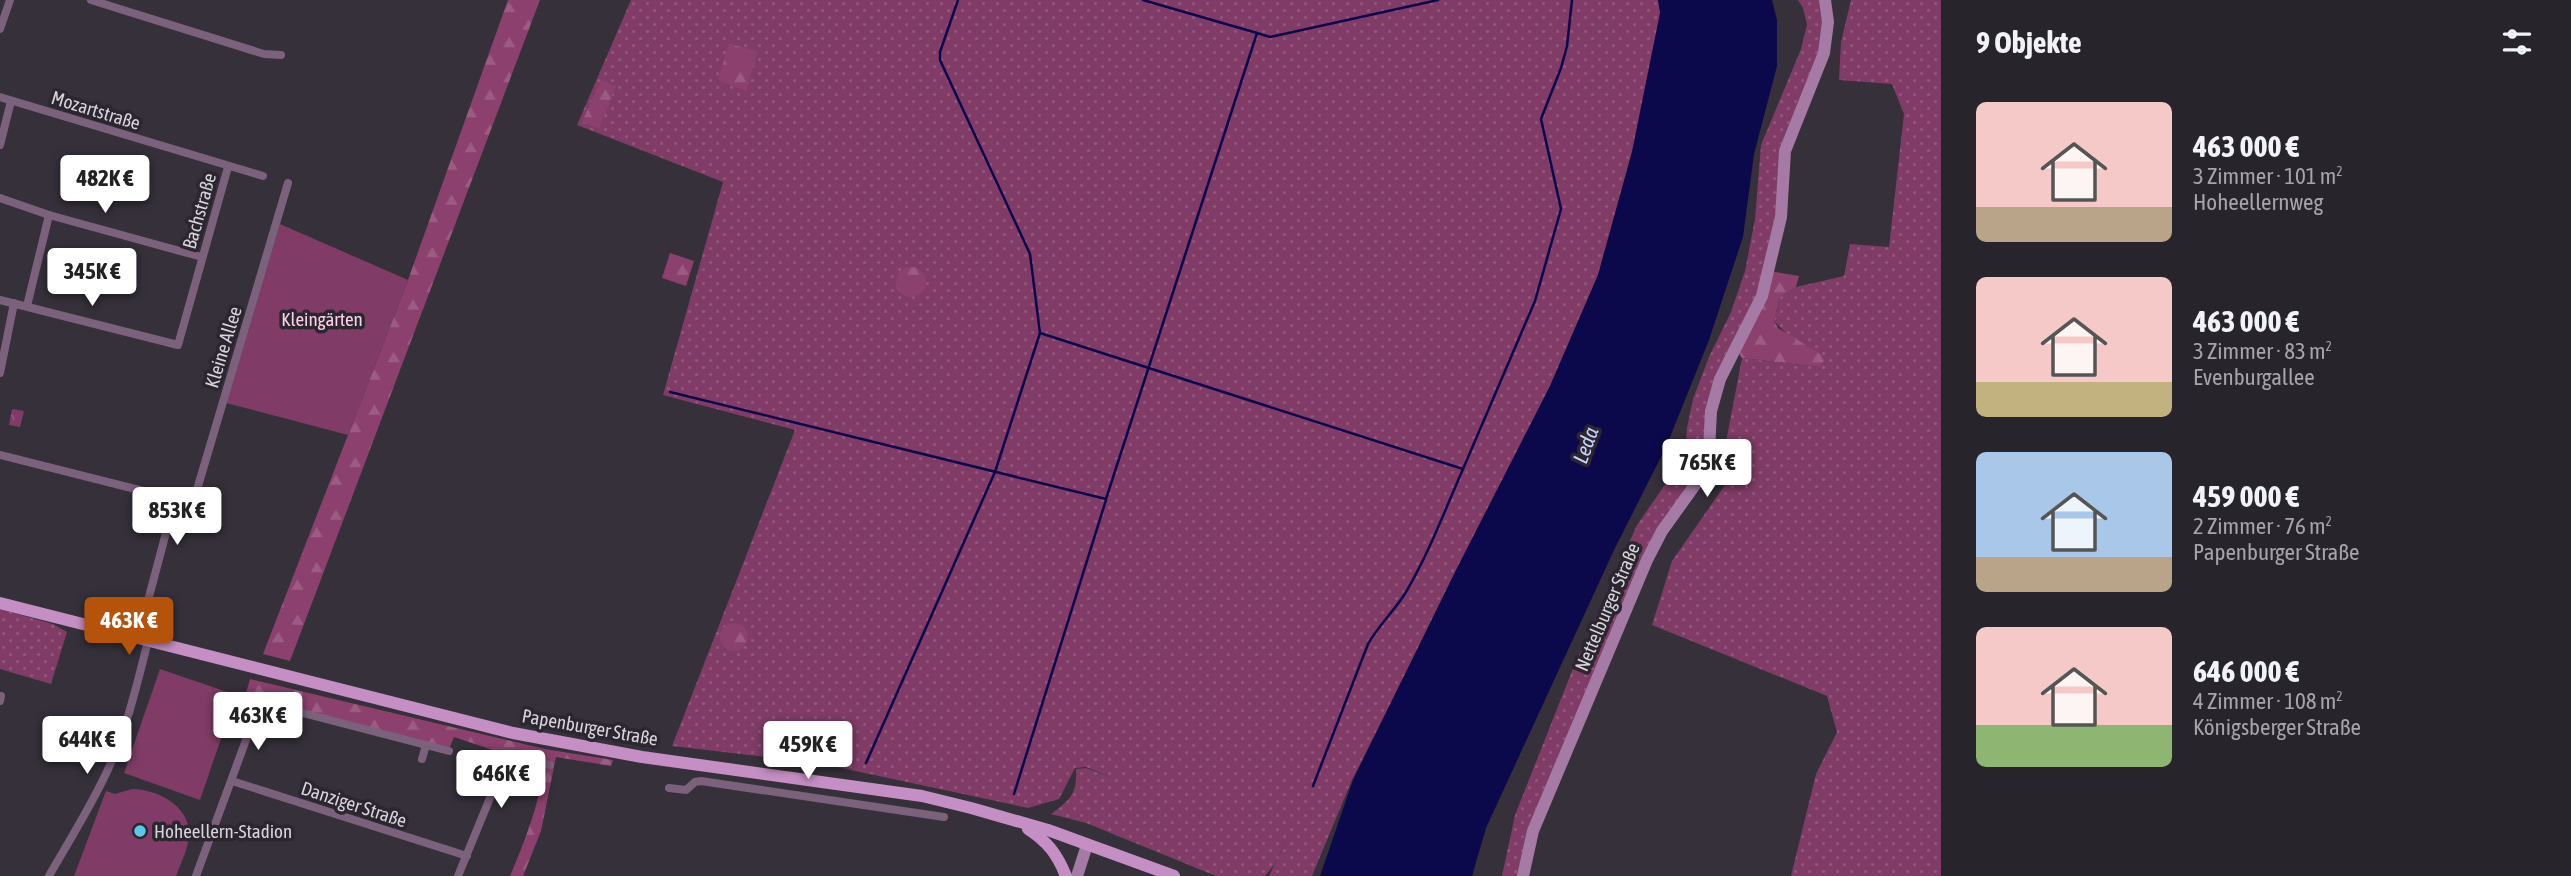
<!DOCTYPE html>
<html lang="de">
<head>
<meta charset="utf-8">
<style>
	body { margin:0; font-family:"Asap Condensed",sans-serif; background:#343038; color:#f1f3f6; height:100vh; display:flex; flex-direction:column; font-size:26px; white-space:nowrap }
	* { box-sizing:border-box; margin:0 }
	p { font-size:23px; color:#a5a4a9 }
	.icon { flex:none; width:38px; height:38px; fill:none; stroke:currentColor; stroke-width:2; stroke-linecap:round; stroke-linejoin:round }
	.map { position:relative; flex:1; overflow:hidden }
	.panel { display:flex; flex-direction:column; background:#28242c; width:630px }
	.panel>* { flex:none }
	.price { position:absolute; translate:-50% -60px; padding:0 16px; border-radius:7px; background:#fff; color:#222; font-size:23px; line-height:46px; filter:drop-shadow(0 2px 4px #0008) }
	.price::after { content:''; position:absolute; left:50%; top:42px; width:21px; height:16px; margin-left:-10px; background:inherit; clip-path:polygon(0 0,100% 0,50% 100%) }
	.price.current { background:#b45309; color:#fff }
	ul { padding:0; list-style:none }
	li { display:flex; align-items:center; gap:21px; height:175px; padding:0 35px }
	li span { display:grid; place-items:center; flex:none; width:196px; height:140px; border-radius:10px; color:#555 }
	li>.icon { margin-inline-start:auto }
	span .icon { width:84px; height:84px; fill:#fffc; stroke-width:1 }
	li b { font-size:30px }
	h2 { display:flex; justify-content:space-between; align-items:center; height:84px; padding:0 35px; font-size:30px }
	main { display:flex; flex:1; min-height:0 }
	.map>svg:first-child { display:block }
</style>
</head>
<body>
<main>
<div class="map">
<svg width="1941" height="876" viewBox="0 0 1941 876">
	<defs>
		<pattern id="grass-dots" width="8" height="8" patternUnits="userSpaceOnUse" patternTransform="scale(1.75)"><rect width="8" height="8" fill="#803c66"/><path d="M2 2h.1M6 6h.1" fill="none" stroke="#91577b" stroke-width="1.8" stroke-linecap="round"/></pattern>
		<pattern id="forest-firs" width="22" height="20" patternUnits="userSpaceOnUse" patternTransform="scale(1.75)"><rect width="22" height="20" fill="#8b406e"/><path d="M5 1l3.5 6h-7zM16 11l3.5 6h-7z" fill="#9b5b82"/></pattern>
		<pattern id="park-crowns" width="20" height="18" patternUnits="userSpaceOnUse" patternTransform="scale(1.75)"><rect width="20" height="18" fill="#803c66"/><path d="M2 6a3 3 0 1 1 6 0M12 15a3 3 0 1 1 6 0" fill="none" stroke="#91577b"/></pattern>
	</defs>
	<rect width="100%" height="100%" fill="#35303a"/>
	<!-- grass -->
	<g fill="url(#grass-dots)">
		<path d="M631 0H1659L1661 10 1632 152 1598 275 1550 386 1352 780 1312 876H1269L1289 835 1274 865 1265 876H1216L1086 823 1051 814C1071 799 1077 794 1076 769L1086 768 1110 777 1086 767 1075 768 1059 799 1028 808 818 763 672 746 795 430 663 395 723 182 577 125Z"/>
		<path d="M1798 0H1820L1825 21 1823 44 1784 138 1778 220 1764 277 1738 336 1702 466 1677 503 1518 876H1502L1515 815 1572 671 1637 525 1685 456 1687 428 1693 399 1709 357 1731 312 1745 271 1755 219 1761 145 1801 49 1807 25 1803 8Z"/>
		<path d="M1851 0H1941V876H1791L1816 774 1837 732 1827 696 1652 625 1672 561 1725 485 1726 442 1742 358 1820 367 1774 321 1780 297 1796 287 1844 276 1850 244 1889 247 1904 114 1892 84 1839 80 1841 42Z"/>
		<path d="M0 609 53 624 67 632 51 684 0 669Z"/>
	</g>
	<!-- forest -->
	<g fill="url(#forest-firs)">
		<path d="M508 0H540L290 661 263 654 408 280Z"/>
		<path d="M729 44 758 51 746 91 718 80Z"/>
		<path d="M601 80 616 86 599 129 582 122Z"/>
		<path d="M670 253 694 261 686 286 662 278Z"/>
		<circle cx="911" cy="282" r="15"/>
		<path d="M1770 271 1799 276 1796 287 1780 297 1774 321 1778 328 1822 355 1824 361 1820 367 1742 358 1738 352Z"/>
		<circle cx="734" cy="637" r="14"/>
		<path d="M250 679 545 749 613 760 611 766 556 757 541 831 523 876H510C525 840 539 805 544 767L454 737 448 751 245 697Z"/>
	</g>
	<!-- park -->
	<path fill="url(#park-crowns)" d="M12 409 24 411 20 427 9 425Z"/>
	<!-- garden -->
	<g fill="#803c66">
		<path d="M280 224 408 280 348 435 226 403Z"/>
		<path d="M160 669 236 695 200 800 124 773Z"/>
		<path d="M132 789C156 789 189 805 189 833 189 848 181 862 176 876H74L106 791 115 794Z"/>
	</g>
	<!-- water -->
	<path fill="#0c084c" d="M1658 0H1772L1777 20V66L1754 154 1743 237 1709 340 1666 447 1614 550 1486 828 1472 876H1320L1353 780 1456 570 1550 386 1598 275 1632 152 1660 13Z"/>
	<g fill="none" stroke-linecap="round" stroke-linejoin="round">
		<!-- stream -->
		<g stroke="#0c084c" stroke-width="2.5">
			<path d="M1143 0 1257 33"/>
			<path d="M1040 333 1463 469C1445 510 1429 553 1406 592 1395 610 1379 625 1368 644L1313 786"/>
			<path d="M670 392 1106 499 1257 33 1270 37 1438 0"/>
			<path d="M1463 469 1535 301 1561 209 1541 119 1561 68 1567 46 1572 0"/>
			<path d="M866 763 995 472 1040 333 1030 254 940 60V52L958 0"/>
			<path d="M1014 794 1106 500"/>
		</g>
		<!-- street -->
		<g stroke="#7c617c" stroke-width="8">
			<path d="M91 0 264 54 281 55"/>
			<path d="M0 29 10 0"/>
			<path d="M0 97 263 176"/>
			<path d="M0 145 11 101"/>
			<path d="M0 198 49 215 202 257"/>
			<path d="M0 300 178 345 228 167"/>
			<path d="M27 306 49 215"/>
			<path d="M0 373 14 303"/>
			<path d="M0 455 175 499 138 638"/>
			<path d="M175 499 193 503 288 183"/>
			<path d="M0 701 1 696"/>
			<path d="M422 759 426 745"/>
			<path d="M232 781 467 856"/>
			<path d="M669 788 686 790 695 782 701 781 944 817"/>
			<path d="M49 876C72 836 102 788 118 746 131 712 139 676 148 641"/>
			<path d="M196 876 257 710 262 705 268 704 449 751"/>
			<path d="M458 876 508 754 550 765"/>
		</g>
		<!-- secondary -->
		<g stroke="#a57aa5" stroke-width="12">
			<path d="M1077 876 1087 845"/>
			<path d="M1523 876 1533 831 1647 560 1662 531 1700 478 1709 451 1711 411 1720 379 1762 296 1781 217 1785 151 1824 53 1828 22 1825 0"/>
		</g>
		<!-- primary -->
		<g stroke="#c58ec4" stroke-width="12">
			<path d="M0 603 513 733 642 757 922 796 971 808 1048 830 1174 876"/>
			<path d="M1028 829C1048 842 1057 854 1066 876"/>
		</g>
	</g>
	<!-- markers -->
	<circle fill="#5ac8e6" stroke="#2b2630" stroke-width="2.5" cx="140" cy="831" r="7"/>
	<g text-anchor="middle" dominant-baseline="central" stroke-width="7" stroke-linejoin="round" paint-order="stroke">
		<!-- street labels -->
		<g font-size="19" fill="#d8d4db" stroke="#2b2630">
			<text transform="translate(96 110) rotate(17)">Mozartstraße</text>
			<text transform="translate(199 211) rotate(-74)">Bachstraße</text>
			<text transform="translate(223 347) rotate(-73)">Kleine Allee</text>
			<text transform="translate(1607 607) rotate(-67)">Nettelburger Straße</text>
			<text transform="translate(590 727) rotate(10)">Papenburger Straße</text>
			<text transform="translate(354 804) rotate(18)">Danziger Straße</text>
		</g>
		<!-- park labels -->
		<g font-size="19" fill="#fcd0e8" stroke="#2b2630">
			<text x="322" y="319">Kleingärten</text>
		</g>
		<!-- poi labels -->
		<g font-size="19" fill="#d8d4db" stroke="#2b2630" text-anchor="start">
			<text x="154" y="831">Hoheellern-Stadion</text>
		</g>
		<!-- water labels -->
		<g font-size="21" font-style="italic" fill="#c6d2fb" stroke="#2b2630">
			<text transform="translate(1585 445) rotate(-70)">Leda</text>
		</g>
	</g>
</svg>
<b class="price" style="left:105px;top:215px">482K €</b>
<b class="price" style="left:92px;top:308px">345K €</b>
<b class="price" style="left:1707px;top:499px">765K €</b>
<b class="price" style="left:177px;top:547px">853K €</b>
<b class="price current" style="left:129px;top:657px">463K €</b>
<b class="price" style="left:258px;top:752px">463K €</b>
<b class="price" style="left:87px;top:776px">644K €</b>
<b class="price" style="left:808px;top:781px">459K €</b>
<b class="price" style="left:501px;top:810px">646K €</b>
</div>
<section class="panel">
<h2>9 Objekte<svg class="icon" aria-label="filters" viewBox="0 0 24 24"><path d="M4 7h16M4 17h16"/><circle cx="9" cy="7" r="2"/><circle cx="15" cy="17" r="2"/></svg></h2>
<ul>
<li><span style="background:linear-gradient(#f6c9c9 75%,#b9a48a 0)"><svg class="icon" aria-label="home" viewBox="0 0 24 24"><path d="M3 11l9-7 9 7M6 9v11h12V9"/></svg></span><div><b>463 000 €</b><p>3 Zimmer · 101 m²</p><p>Hoheellernweg</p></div></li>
<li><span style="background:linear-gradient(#f6c9c9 75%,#c2b280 0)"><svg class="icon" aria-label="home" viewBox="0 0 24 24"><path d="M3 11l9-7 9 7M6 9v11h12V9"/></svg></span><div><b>463 000 €</b><p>3 Zimmer · 83 m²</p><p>Evenburgallee</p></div></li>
<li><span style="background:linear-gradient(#a9c7e8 75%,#b9a48a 0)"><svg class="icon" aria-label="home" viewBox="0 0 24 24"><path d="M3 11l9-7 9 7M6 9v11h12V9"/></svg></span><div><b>459 000 €</b><p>2 Zimmer · 76 m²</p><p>Papenburger Straße</p></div></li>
<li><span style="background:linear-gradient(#f6c9c9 70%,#8fb573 0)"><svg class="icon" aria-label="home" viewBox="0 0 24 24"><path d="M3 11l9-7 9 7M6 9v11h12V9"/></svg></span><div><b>646 000 €</b><p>4 Zimmer · 108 m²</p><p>Königsberger Straße</p></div></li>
</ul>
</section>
</main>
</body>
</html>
